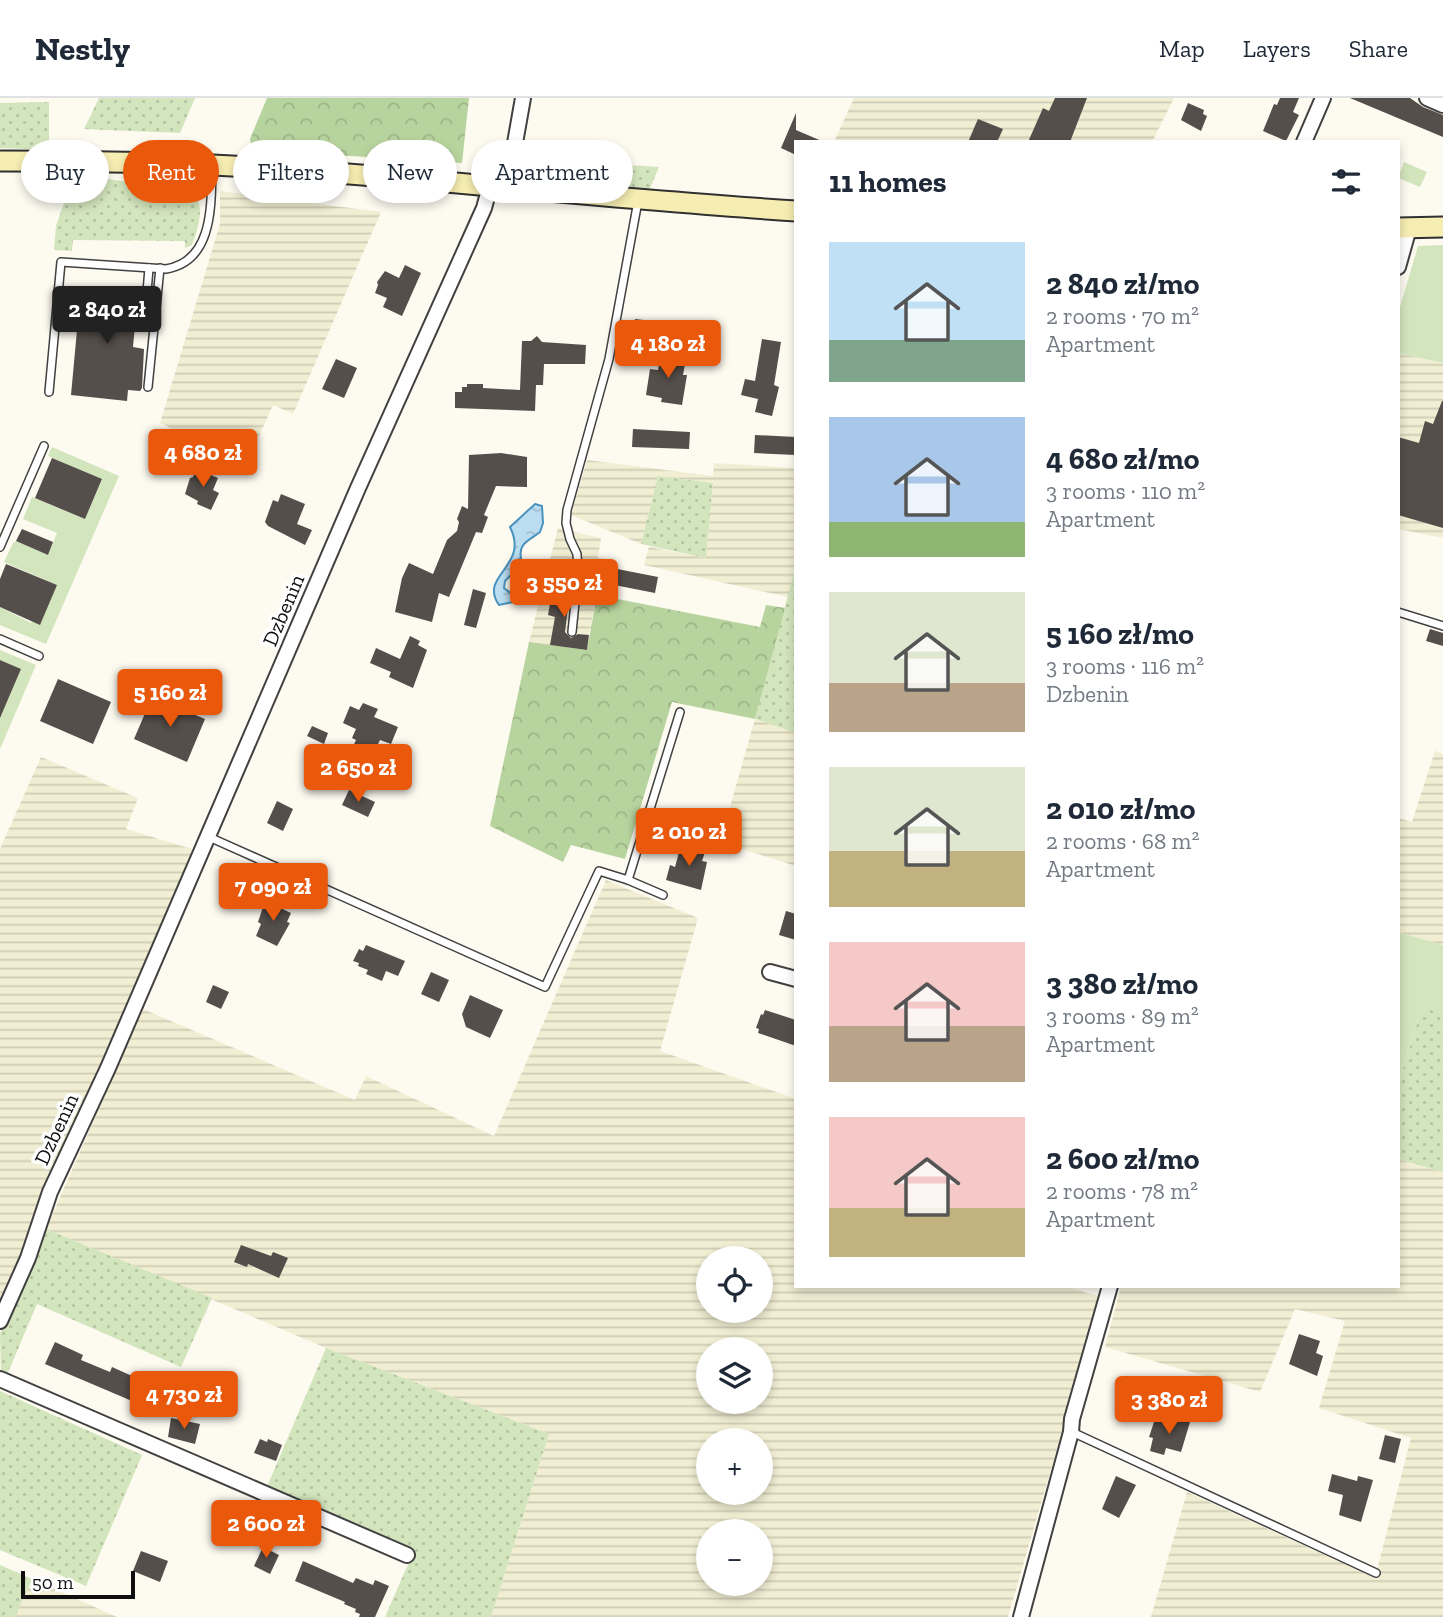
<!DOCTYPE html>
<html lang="en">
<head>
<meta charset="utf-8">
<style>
	body { margin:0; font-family:"Zilla Slab",serif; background:#f6f6f7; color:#1f2937; height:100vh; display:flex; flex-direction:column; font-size:26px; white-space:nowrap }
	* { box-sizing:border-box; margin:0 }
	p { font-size:23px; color:#747a83 }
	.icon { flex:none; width:38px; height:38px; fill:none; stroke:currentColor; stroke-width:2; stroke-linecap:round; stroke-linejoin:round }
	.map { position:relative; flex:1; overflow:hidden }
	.details { position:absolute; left:794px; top:42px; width:606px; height:1148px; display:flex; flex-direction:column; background:#fff; border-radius:0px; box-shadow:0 4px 10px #0003 }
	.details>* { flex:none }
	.hud { position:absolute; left:21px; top:42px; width:665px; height:63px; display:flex; gap:14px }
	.controls { position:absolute; left:696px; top:1148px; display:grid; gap:14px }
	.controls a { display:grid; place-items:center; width:77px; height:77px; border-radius:50%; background:#fff; box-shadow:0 4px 10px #0003; font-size:35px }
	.scale { position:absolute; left:21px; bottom:18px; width:114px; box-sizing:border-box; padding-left:7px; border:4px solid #0e0e0e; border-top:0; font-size:19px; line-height:24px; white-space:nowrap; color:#0e0e0e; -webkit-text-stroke:5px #fff; paint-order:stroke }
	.price { position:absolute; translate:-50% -60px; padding:0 16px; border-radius:7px; background:#ea580c; color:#fff; font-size:23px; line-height:46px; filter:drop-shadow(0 2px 4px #0008) }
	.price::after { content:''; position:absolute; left:50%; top:42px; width:21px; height:16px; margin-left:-10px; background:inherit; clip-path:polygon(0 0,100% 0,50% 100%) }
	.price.active { background:#222; color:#fff }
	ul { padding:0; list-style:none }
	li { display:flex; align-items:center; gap:21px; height:175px; padding:0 35px }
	li span { display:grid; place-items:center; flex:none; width:196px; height:140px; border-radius:0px; color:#555 }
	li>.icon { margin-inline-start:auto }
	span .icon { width:84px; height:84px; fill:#fffc; stroke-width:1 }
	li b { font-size:30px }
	h2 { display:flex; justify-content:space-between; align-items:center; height:84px; padding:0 35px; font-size:30px }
	.pill { padding:0 24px; border-radius:32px; background:#fff; box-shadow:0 4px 10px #0003; font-size:24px; line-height:63px }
	.pill.active { background:#ea580c; color:#fff }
	header { display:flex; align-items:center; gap:42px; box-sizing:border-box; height:98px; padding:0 35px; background:#fff; border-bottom:2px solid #e0e1e3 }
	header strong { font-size:33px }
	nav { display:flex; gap:38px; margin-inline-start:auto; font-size:24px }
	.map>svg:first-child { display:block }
</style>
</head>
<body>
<header>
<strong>Nestly</strong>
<nav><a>Map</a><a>Layers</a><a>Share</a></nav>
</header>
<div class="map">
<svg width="1443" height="1519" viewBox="0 0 1443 1519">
	<defs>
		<pattern id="farmland-rules" width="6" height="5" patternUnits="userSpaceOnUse" patternTransform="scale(1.75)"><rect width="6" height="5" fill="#f1eed3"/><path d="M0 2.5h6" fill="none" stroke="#cdcbb4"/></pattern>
		<pattern id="grass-dots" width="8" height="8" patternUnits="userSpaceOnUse" patternTransform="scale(1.75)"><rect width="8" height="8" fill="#d3e5bd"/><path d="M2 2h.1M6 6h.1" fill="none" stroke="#b4c3a1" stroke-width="1.8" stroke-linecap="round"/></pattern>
		<pattern id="forest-crowns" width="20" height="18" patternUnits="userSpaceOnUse" patternTransform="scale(1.75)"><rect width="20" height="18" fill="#b8d49e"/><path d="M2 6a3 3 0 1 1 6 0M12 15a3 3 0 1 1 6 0" fill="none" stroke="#9db587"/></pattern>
		<pattern id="water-ripples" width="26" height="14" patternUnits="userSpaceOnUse" patternTransform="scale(1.75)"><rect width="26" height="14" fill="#baddf0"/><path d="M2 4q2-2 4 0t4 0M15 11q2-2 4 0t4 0" fill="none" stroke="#9fbccd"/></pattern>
	</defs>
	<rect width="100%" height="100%" fill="#fdfaf0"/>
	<!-- farmland -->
	<g fill="url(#farmland-rules)" fill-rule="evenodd">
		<path d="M854 0H1174L1152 44H834Z"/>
		<path d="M220 93 381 114 293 316 273 307 247 365 160 325 220 126Z"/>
		<path d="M1398 255 1443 265V440L1398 431Z"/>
		<path d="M587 362 713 378 714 365 796 370V467L788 499 644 467 649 449 706 460 713 385 658 378 641 446 571 417Z"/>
		<path d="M558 430 601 440 598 460 604 461 589 537 553 532 550 547 529 544Z"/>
		<path d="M755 621 796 635V768L720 744Z"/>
		<path d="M1435 653 1443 656V847L1398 834V720L1412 724Z"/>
		<path d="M41 659 138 700 126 731 202 754 0 1203V751Z"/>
		<path d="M606 782 698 820 660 953 796 1001V1188H1064L1101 1199 1008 1519H491L549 1336 326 1250 46 1131 143 911 355 1002 366 978 494 1038ZM709 1160H761V1213H709ZM709 1251H761V1304H709ZM709 1342H761V1395H709ZM709 1433H761V1486H709Z"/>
		<path d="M1398 1061 1443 1074V1519H1151L1187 1394 1375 1480 1411 1340 1319 1310 1345 1223 1295 1211 1260 1294 1105 1249 1121 1188H1398Z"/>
		<path d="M32 1481 117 1519H15Z"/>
	</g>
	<!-- grass -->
	<g fill="url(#grass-dots)">
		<path d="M99 0H195L180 35 84 31Z"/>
		<path d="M49 4V52L0 50V5Z"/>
		<path d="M534 61 659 69 648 95 528 88Z"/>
		<path d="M74 76 121 83 186 87C207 102 200 126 192 147L185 150V143L73 142 72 153 54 152 56 128Z"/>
		<path d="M658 378 713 385 706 460 641 446Z"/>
		<path d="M796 467V635L755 621Z"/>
		<path d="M1422 909 1443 915V1074L1398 1061V987Z"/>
		<path d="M46 1131 212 1200 181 1269 37 1206 7 1277 1 1274 0 1236Z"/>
		<path d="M326 1250 549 1336 491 1519H385L413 1455 266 1391Z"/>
		<path d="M0 1293 142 1357 86 1488 0 1452Z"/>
		<path d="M0 1467 32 1481 15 1519H0Z"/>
	</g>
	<!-- forest -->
	<g fill="url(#forest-crowns)">
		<path d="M267 0H469L462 65 252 52 250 41Z"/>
		<path d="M597 497 760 529 766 507 785 510 755 621 672 604 625 761 571 747 563 764 490 728 529 544 587 552Z"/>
	</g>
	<!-- park -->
	<g fill="#d3e5bd">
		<path d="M1404 64 1427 74 1420 89 1398 80Z"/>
		<path d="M1443 147V265L1398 255V216L1418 148Z"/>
		<path d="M52 349 119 378 46 546 0 527V509L31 525 57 487 4 464 13 445 16 443 48 457 57 435 23 421 32 399 85 421 102 382 48 358Z"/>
		<path d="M0 552 36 567 0 651V604L6 606 21 571 0 562Z"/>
		<path d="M1398 834 1443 847V915L1422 910 1398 987Z"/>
	</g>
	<!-- water -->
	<path fill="url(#water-ripples)" stroke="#4993bf" stroke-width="2" d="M535 406 542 408 543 425 540 434C530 442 518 445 521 460L518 462 517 471 505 483 504 490 517 500 513 504 499 507C478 477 530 469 510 429Z"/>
	<!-- building -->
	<g fill="#554f4b">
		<path d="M1055 0H1087L1070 44H1028L1043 10 1049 13Z"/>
		<path d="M1280 0H1299L1293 14 1299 17 1286 43 1263 33 1274 6 1277 7Z"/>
		<path d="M1350 0H1410L1423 9 1443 17V39Z"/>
		<path d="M1188 5 1204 12 1203 16 1207 18 1201 33 1181 22Z"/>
		<path d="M796 15V32L824 44H796V57L781 50Z"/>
		<path d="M978 21 1003 31 997 44H968Z"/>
		<path d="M405 167 421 175 402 218 383 209 387 200 375 195 378 187 377 184 385 173 399 180Z"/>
		<path d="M81 189 138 195 133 249 144 251 142 290 140 293 128 292 127 303 71 297Z"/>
		<path d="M635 221 661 224 659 245 632 242Z"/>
		<path d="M537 238 542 244 586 247 585 266H544L543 287H536L535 313 455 310V294H462V289H467V286H483V290L520 292 522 243H531Z"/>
		<path d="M762 241 781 244 774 287 779 289 772 318 755 314 758 301 741 297 745 281 755 283Z"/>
		<path d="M661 256 686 260 683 277H687L682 307 661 304 662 300 646 297 650 271 658 272Z"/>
		<path d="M336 261 357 270 344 300 322 291Z"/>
		<path d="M1442 303H1443V430L1398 417V339L1419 345 1425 323 1433 326Z"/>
		<path d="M633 331 690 334 689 351 632 349Z"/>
		<path d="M755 337 796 339V357L754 355Z"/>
		<path d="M501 355 527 359V389L496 388 484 417 488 419 482 435 476 434 449 499 439 495 432 524 395 514 402 480 409 465 433 476 447 442 457 433 459 424 457 421 462 408 468 411 469 357Z"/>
		<path d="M52 360 102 381 85 421 35 400Z"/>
		<path d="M196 371 218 380 213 392 219 395 211 412 197 406 198 403 185 396 190 380 193 379Z"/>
		<path d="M281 396 305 406 297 426 312 432 305 447 268 428 265 424 273 402 278 404Z"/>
		<path d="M22 431 53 444 48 457 16 443Z"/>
		<path d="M6 466 57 487 40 527 0 509V481Z"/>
		<path d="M602 468 658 479 655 495 599 484Z"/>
		<path d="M554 483 571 486 565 534 571 540 578 536 589 537 587 552 550 547 555 519 548 517Z"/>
		<path d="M473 491 486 495 476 530 464 527Z"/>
		<path d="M1430 531 1443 535V548L1426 543Z"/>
		<path d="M410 538 420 543 418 547 427 552 413 590 389 579 391 574 370 565 376 550 400 561Z"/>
		<path d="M0 562 21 571 0 620Z"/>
		<path d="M58 581 111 604 93 646 40 623Z"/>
		<path d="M152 599 205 621 187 664 134 641Z"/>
		<path d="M363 605 378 611 374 619 398 629 391 646 380 642 376 650 372 649 366 662 350 655 356 642 352 640 356 631 343 625 350 608 359 612Z"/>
		<path d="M312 628 328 635 324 646 307 638Z"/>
		<path d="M349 692 375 704 368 719 342 707Z"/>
		<path d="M277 703 293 711 283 733 267 725Z"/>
		<path d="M681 747 705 754 702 763 707 764 701 792 666 782 670 767 675 769Z"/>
		<path d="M265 803 291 815 287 824 290 825 277 848 256 838 261 826 258 824Z"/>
		<path d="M786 813 796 816V842L779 837Z"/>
		<path d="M366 847 405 863 398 878 386 873 382 883 366 876 368 872 358 868 359 865 353 863 359 851 363 853Z"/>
		<path d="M431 874 449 882 439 904 421 896Z"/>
		<path d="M213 887 229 894 221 911 206 904Z"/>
		<path d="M470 897 503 912 490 940 466 929 462 916Z"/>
		<path d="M765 912 796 922V948L758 935 759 931 756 930 761 916 763 917Z"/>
		<path d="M241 1147 271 1158 273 1154 288 1160 279 1180 248 1166 247 1169 234 1164Z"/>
		<path d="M1299 1236 1320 1243 1316 1255 1323 1258 1317 1278 1289 1266Z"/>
		<path d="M55 1244 83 1257 81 1262 110 1274 112 1269 141 1282 132 1303 45 1266Z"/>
		<path d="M171 1320 200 1326 195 1346 168 1339Z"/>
		<path d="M1174 1320 1190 1324 1181 1354 1166 1350 1164 1357 1150 1353 1153 1340 1149 1339 1155 1321 1172 1326Z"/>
		<path d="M1385 1337 1401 1341 1395 1365 1379 1361Z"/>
		<path d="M260 1341 267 1344 268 1341 282 1347 276 1363 254 1355Z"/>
		<path d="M1332 1376 1357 1383 1358 1378 1373 1382 1361 1424 1339 1417 1343 1397 1328 1393Z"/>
		<path d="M1116 1378 1136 1387 1119 1420 1102 1411Z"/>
		<path d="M266 1419 278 1423 269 1444 258 1440Z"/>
		<path d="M263 1449 279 1457 270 1476 254 1468Z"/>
		<path d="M141 1453 168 1463 160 1484 133 1473Z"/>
		<path d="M303 1463 353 1485 356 1480 373 1487 375 1482 389 1488 375 1519H359L360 1516 355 1514 356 1511 344 1506 345 1504 295 1483Z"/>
	</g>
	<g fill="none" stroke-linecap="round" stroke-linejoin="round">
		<defs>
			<g id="lane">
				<path d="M147 194 149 170"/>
				<path d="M148 289 160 170"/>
				<path d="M49 294 61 164 166 171C214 163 211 106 212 69"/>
				<path d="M0 449 44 348"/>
				<path d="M1398 514 1443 528"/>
				<path d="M572 534 578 475 577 456 570 441 566 425 567 412 609 261 638 103"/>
				<path d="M0 541 39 558"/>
				<path d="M209 739 545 889 599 773 628 782 663 797"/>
				<path d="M628 782 680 614"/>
				<path d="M1072 1334 1376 1475"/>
			</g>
			<g id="street">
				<path d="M1427 0 1443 7"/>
				<path d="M1304 44 1323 0"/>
				<path d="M507 90 523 0"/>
				<path d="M1398 169 1409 130"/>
				<path d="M770 874 796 881"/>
				<path d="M0 1223 28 1160 50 1094 108 970 358 390 484 110 490 88"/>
				<path d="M0 1281 407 1457"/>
				<path d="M1021 1519 1071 1334 1072 1321 1110 1188"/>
			</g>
			<g id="secondary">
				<path d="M0 63C77 63 155 64 232 68 421 79 608 101 796 113"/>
				<path d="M1398 130 1443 129"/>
			</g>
		</defs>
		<!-- lane casing -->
		<use href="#lane" stroke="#414141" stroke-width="10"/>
		<!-- street casing -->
		<use href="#street" stroke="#414141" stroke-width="18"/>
		<!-- secondary casing -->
		<use href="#secondary" stroke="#303030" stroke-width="23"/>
		<!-- lane -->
		<use href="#lane" stroke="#fff" stroke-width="7"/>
		<!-- street -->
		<use href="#street" stroke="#fff" stroke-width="14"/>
		<!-- secondary -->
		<use href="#secondary" stroke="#f6edb2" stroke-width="19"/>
	</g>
	<g text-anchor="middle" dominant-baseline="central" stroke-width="7" stroke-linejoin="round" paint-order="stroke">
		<!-- street labels -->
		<g font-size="21" fill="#0e0e0e" stroke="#fff">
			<text transform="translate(283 512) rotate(-67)">Dzbenin</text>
			<text transform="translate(56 1031) rotate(-65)">Dzbenin</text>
		</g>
	</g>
</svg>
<div class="controls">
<a><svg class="icon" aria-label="locate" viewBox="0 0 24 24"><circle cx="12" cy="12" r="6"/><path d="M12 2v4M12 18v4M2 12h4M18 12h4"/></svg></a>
<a><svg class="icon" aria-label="layers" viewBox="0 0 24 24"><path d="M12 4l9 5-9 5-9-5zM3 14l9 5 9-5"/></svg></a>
<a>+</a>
<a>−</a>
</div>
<div class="scale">50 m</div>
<b class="price active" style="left:107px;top:248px">2 840 zł</b>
<b class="price" style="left:668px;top:282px">4 180 zł</b>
<b class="price" style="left:203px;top:391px">4 680 zł</b>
<b class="price" style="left:564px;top:521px">3 550 zł</b>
<b class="price" style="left:170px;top:631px">5 160 zł</b>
<b class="price" style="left:358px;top:706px">2 650 zł</b>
<b class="price" style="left:689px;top:770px">2 010 zł</b>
<b class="price" style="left:273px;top:825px">7 090 zł</b>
<b class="price" style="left:184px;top:1333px">4 730 zł</b>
<b class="price" style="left:1169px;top:1338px">3 380 zł</b>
<b class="price" style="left:266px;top:1462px">2 600 zł</b>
<div class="hud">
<a class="pill">Buy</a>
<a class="pill active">Rent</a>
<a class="pill">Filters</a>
<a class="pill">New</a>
<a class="pill">Apartment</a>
</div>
<section class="details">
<h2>11 homes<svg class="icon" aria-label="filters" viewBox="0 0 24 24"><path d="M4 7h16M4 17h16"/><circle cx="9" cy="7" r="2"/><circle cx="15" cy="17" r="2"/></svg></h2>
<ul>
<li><span style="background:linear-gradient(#bfe0f5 70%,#7fa58c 0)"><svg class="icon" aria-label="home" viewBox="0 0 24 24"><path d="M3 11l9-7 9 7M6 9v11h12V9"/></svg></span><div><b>2 840 zł/mo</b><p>2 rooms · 70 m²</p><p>Apartment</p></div></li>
<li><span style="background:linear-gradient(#a9c7e8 75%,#8fb573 0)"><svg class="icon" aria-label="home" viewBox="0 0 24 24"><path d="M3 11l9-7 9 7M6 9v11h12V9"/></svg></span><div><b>4 680 zł/mo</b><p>3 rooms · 110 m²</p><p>Apartment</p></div></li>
<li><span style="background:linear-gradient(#dfe7d0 65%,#b9a48a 0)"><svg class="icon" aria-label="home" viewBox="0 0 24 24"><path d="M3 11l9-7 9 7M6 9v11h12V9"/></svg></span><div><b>5 160 zł/mo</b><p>3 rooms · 116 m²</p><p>Dzbenin</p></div></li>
<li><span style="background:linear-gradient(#dfe7d0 60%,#c2b280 0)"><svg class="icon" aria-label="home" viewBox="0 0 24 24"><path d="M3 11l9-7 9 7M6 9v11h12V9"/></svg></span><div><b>2 010 zł/mo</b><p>2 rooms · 68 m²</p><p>Apartment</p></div></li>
<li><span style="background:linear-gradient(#f6c9c9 60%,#b9a48a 0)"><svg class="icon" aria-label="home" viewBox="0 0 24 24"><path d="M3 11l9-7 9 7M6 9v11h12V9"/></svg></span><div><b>3 380 zł/mo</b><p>3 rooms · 89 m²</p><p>Apartment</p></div></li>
<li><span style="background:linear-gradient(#f6c9c9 65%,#c2b280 0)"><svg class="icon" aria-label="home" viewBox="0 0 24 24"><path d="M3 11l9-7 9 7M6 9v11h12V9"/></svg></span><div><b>2 600 zł/mo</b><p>2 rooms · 78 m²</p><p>Apartment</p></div></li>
</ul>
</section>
</div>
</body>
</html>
